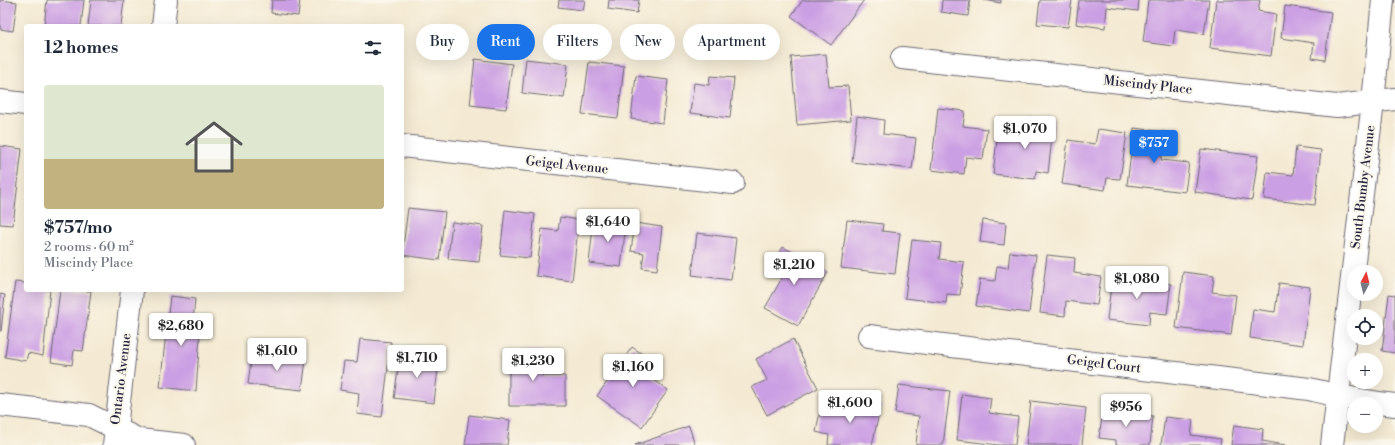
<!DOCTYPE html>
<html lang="en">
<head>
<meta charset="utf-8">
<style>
	body { margin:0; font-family:"Libre Bodoni",serif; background:#f2f2f3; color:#1f2937; height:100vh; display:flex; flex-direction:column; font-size:15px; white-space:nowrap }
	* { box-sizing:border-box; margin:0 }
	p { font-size:13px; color:#747a83 }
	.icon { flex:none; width:22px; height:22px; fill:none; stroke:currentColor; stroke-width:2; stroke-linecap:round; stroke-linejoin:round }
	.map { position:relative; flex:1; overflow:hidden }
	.panel { position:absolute; left:24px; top:24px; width:380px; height:268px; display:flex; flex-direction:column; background:#fff; border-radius:4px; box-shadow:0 4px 16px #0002 }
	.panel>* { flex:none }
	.banner { position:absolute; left:416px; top:24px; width:380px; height:36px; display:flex; gap:8px }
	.needle { width:26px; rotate:7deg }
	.fabs { position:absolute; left:1347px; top:265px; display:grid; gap:8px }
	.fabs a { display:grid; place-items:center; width:36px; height:36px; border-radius:50%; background:#fff; box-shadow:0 4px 16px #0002; font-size:20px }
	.price { position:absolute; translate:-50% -34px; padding:0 9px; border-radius:4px; background:#fff; color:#222; font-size:13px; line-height:26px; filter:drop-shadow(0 1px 2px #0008) }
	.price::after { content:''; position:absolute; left:50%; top:24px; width:12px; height:9px; margin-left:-6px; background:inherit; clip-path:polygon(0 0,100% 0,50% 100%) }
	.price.active { background:#1a73e8; color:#fff }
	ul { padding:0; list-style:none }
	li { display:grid; align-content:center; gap:8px; height:212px; padding:0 20px }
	li span { display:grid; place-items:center; height:124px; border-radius:4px; color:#555 }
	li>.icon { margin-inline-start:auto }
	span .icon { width:72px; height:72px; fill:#fffc; stroke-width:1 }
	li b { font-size:17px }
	h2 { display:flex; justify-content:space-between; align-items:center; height:48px; padding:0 20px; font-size:17px }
	.chip { padding:0 14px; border-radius:18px; background:#fff; box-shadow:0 4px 16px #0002; font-size:14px; line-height:36px }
	.chip.active { background:#1a73e8; color:#fff }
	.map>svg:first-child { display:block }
</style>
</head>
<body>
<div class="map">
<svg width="1395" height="445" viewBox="0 0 1395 445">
	<rect width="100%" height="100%" fill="#fbf7ec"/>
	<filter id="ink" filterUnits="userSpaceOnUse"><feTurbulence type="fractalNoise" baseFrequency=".025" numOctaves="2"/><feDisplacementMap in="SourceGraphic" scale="8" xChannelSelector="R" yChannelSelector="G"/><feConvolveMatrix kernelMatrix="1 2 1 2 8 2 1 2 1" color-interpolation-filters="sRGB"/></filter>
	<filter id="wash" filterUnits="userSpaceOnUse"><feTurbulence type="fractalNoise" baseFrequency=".012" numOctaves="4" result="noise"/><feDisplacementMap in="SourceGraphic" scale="16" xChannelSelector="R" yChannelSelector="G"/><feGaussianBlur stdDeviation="0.9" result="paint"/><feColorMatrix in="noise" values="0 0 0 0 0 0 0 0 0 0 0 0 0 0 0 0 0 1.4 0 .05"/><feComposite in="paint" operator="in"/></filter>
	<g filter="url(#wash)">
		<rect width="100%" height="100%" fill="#f4ead3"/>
		<g id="blocks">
			<!-- building -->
			<g fill="#cb9fe3">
				<path d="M0 0 17 2 13 31 0 29Z"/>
				<path d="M47 0H84L81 26H44Z"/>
				<path d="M91 0H124L121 26H88Z"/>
				<path d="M272 0H300L298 16 271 13Z"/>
				<path d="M559 0H585L583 10 558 7Z"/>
				<path d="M609 0H639L637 13 608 9Z"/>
				<path d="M803 0H864L831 45 791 16Z"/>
				<path d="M942 0H970L968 16 941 12Z"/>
				<path d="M984 0H1001V3Z"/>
				<path d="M1040 0H1072L1068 27 1037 24Z"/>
				<path d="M1079 0H1139L1138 11 1107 7 1105 28 1076 24Z"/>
				<path d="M1148 0H1209L1204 34 1175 30 1173 46 1143 42Z"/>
				<path d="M1216 0H1260L1258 11 1276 14 1271 56 1210 48Z"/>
				<path d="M1285 6 1331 12 1325 60 1312 58 1314 43 1281 38Z"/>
				<path d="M826 54 829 87 848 86 851 120 797 125 791 57Z"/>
				<path d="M475 59 512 64 506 109 470 105Z"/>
				<path d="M526 59 568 64 564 98 522 93Z"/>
				<path d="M589 62 624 66 618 118 582 114Z"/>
				<path d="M636 76 668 80 663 123 631 119Z"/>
				<path d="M710 76 734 78 730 118 690 113 694 83 709 85Z"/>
				<path d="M938 108 965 111 963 126 987 129 983 159 966 157 964 174 931 170Z"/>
				<path d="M857 116 884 120 883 134 916 138 912 169 852 162Z"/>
				<path d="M1029 117 1054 120 1048 173 1036 171 1035 179 993 174 998 130 1027 133Z"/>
				<path d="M1134 128 1165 132 1161 160 1189 163 1185 192 1127 185Z"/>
				<path d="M1098 129 1127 133 1120 179 1107 178 1105 190 1062 184 1068 140 1095 144Z"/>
				<path d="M0 146 22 149 13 225 0 224Z"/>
				<path d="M1296 147 1321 150 1315 205 1264 199 1267 172 1293 175Z"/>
				<path d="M1201 149 1258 156 1252 200 1195 192Z"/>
				<path d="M408 208 445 212 439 260 402 255Z"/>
				<path d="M505 210 535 214 530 258 500 255Z"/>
				<path d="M560 217 579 220 572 281 536 276 542 229 558 231Z"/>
				<path d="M594 219 626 223 621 267 589 263Z"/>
				<path d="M847 220 883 224 882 231 900 233 895 274 841 268Z"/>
				<path d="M983 220 1006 223 1004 245 980 242Z"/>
				<path d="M452 222 483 226 479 262 448 259Z"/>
				<path d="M635 223 662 227 657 270 642 268 644 253 631 251Z"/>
				<path d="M697 233 736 238 731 280 692 275Z"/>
				<path d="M912 240 941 243 939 259 964 262 960 295 947 294 946 303 905 298Z"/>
				<path d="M783 247 828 272 798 326 765 308 782 278 769 271Z"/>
				<path d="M1010 252 1036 255 1029 313 976 306 980 279 995 281 997 266 1008 268Z"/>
				<path d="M1047 255 1075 258 1074 273 1101 277 1097 305 1066 301 1065 316 1040 313Z"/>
				<path d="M1183 272 1214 276 1212 292 1236 295 1231 335 1176 328Z"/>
				<path d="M1112 276 1171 284 1167 314 1150 312 1149 325 1107 320Z"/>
				<path d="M15 282 26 283V290H50L43 356 28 353 26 361 5 357Z"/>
				<path d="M1279 283 1310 287 1303 345 1250 338 1253 309 1275 312Z"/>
				<path d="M60 290 91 291 83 351 74 350 72 365 51 362Z"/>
				<path d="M0 294 5 295 1 331H0Z"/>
				<path d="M1389 294 1395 295V353L1382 351Z"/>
				<path d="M170 296 195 299 192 334 200 335 196 391 160 387Z"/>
				<path d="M360 339 391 342 382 417 357 414 359 393 340 390 344 361 357 362Z"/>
				<path d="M793 339 818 388 767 415 752 387 767 380 756 359Z"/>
				<path d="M632 347 654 362 646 374 668 390 642 427 597 396Z"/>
				<path d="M509 351H542V376H565V406H509Z"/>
				<path d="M252 353 306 360 302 390 248 384Z"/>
				<path d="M400 355 439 360 434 403 394 398Z"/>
				<path d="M899 385 950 391 943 445H916L919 416 895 413Z"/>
				<path d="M962 394 991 398 989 413 1018 417 1015 445H999L957 440Z"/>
				<path d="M852 399 881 405 872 445H828L829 435 816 432 821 406 850 412Z"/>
				<path d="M1031 401 1086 408 1082 445H1026Z"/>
				<path d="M1103 410 1153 416 1150 445H1116V440L1099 438Z"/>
				<path d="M469 415 510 420 507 445H465Z"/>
				<path d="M1165 417 1193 420 1191 435 1221 439 1220 445H1161Z"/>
				<path d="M1234 425 1263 429 1262 441 1285 445H1231Z"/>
				<path d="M689 426 695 445H635Z"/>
			</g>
		</g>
	</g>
	<g filter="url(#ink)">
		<use href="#blocks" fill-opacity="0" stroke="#6c6870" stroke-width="1"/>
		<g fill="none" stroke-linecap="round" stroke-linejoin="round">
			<defs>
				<g id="minor">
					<path d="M163 26 166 0"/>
					<path d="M902 58 1337 106 1395 99"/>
					<path d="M0 101 26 104"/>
					<path d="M402 146 733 183"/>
					<path d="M869 336 1309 389C1337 396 1366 402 1395 405"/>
					<path d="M0 405 89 415 139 440 184 445"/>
					<path d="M114 445 132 290"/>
					<path d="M1332 445 1373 102 1383 0"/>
				</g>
			</defs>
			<!-- minor casing -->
			<use href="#minor" stroke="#6c6870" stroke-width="24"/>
			<!-- minor -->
			<use href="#minor" stroke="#fff" stroke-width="22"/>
		</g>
	</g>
	<g text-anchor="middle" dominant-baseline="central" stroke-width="4" stroke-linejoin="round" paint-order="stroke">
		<!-- street labels -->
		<g font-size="13" fill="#22223b" stroke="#fbf7ec">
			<text transform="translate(1148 85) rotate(6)">Miscindy Place</text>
			<text transform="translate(567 165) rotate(6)">Geigel Avenue</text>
			<text transform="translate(1363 187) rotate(-83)">South Bumby Avenue</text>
			<text transform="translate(1104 364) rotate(7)">Geigel Court</text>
			<text transform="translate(121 379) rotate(-83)">Ontario Avenue</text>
		</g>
	</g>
</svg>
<div class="fabs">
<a><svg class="needle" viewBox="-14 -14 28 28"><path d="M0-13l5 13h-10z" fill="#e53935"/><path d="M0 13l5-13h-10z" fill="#747a83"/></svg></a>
<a><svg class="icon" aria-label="locate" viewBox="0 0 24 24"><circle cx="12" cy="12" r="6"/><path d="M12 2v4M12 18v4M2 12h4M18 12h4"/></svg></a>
<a>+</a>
<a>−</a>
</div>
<b class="price" style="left:1025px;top:150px">$1,070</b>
<b class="price active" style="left:1154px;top:164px">$757</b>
<b class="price" style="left:608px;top:243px">$1,640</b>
<b class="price" style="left:794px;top:286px">$1,210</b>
<b class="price" style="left:1137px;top:300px">$1,080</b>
<b class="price" style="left:181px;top:347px">$2,680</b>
<b class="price" style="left:277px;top:372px">$1,610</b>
<b class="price" style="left:417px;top:379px">$1,710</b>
<b class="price" style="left:533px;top:382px">$1,230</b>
<b class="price" style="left:633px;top:388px">$1,160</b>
<b class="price" style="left:850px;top:424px">$1,600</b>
<b class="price" style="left:1126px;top:428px">$956</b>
<div class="banner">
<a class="chip">Buy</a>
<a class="chip active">Rent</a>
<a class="chip">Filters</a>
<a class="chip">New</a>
<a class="chip">Apartment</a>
</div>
<section class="panel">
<h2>12 homes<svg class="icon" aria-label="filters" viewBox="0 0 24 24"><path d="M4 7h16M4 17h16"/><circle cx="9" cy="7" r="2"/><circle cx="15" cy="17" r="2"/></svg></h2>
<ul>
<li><span style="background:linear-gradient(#dfe7d0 60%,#c2b280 0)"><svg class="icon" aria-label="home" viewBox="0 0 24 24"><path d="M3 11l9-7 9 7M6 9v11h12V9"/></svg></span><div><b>$757/mo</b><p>2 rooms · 60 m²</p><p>Miscindy Place</p></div></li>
</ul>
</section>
</div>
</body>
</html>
